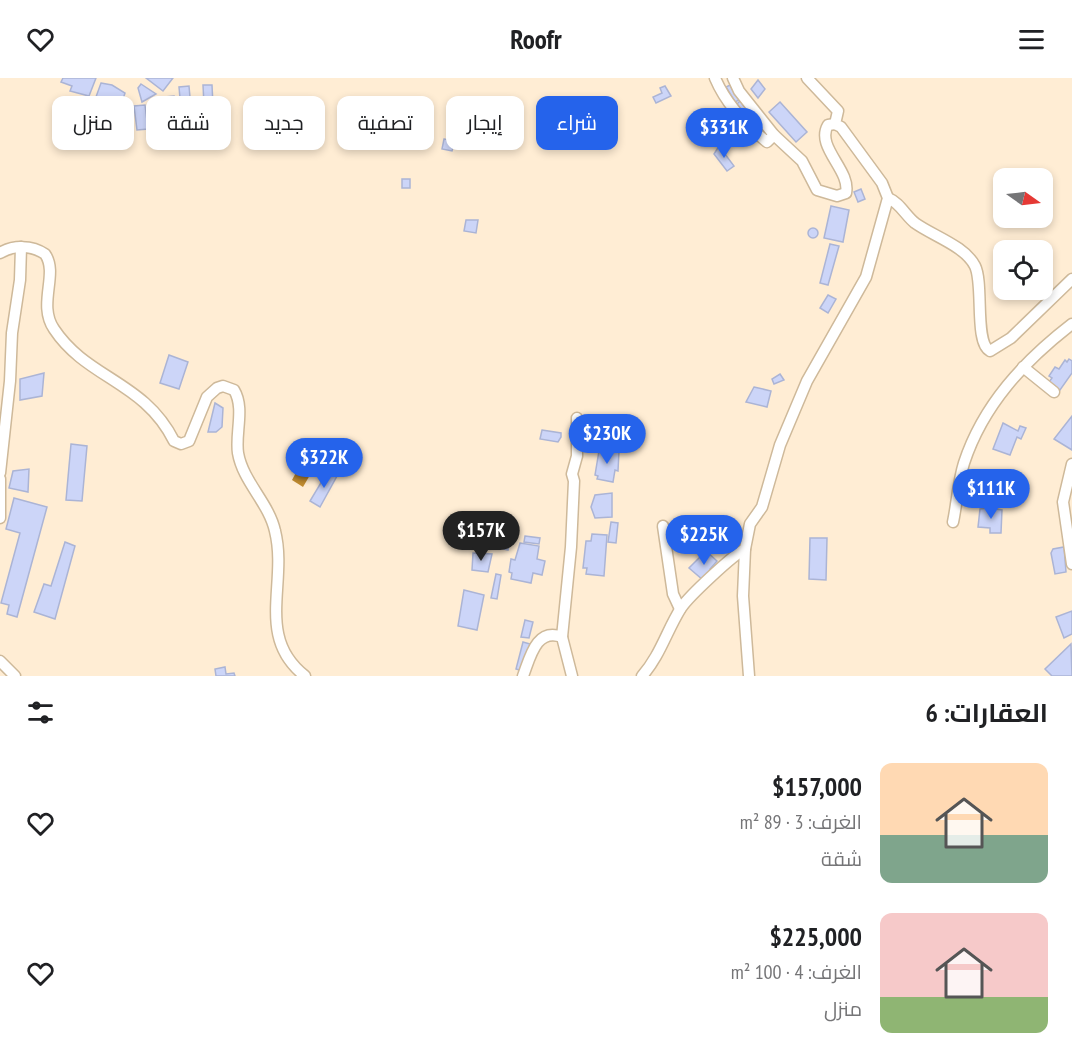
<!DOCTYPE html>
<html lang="ar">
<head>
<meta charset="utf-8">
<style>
	body { margin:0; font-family:"PT Sans Narrow",Cairo,sans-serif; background:#f6f6f6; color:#202124; direction:rtl; height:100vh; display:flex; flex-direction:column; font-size:22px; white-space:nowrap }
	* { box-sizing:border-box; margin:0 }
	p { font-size:20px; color:#757577 }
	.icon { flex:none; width:33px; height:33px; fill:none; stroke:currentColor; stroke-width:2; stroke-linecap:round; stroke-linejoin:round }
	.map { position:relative; height:598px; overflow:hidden; direction:ltr }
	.details { display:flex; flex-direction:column; background:#fff; flex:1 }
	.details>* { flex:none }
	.guide { position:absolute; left:18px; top:18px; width:600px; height:54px; direction:rtl; display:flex; gap:12px }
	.needle { width:39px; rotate:104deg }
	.tools { position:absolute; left:993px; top:90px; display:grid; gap:12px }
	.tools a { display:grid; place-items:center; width:60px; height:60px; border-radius:12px; background:#fff; box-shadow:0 3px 9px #0003; font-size:30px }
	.price { position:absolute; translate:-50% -51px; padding:0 14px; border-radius:21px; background:#2563eb; color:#fff; font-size:20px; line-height:39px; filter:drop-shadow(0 2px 3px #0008) }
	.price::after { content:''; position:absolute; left:50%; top:36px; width:18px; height:14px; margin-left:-9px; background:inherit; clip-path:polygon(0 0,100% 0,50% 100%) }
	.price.current { background:#222; color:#fff }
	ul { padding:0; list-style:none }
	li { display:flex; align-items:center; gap:18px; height:150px; padding:0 24px }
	li span { display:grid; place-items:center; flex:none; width:168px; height:120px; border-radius:12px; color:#555 }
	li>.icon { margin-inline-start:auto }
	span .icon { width:72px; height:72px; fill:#fffc; stroke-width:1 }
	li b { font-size:26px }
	h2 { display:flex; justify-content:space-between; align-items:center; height:72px; padding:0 24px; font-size:26px }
	.tag { padding:0 21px; border-radius:12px; background:#fff; box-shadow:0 3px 9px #0003; font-size:21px; line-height:54px }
	.tag.current { background:#2563eb; color:#fff }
	header { display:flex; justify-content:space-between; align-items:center; height:78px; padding:0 24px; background:#fff; font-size:27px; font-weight:700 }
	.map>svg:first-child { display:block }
</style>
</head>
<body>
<header><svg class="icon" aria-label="menu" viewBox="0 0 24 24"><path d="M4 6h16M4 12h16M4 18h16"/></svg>Roofr<svg class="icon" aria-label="heart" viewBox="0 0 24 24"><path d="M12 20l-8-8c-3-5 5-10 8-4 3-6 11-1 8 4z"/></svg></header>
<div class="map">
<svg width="1072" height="598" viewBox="0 0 1072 598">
	<rect width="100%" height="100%" fill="#ffedd4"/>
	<!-- water -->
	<path fill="#c18c30" d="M305 378 317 385 303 409 292 402Z"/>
	<!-- building -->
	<g fill="#ccd5f8" stroke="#abb4d5" stroke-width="1.5">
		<path d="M63 0H96L89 18 70 13 72 8 61 4Z"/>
		<path d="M146 0H173L163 13Z"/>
		<path d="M758 2 765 11 758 20 751 11Z"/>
		<path d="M101 5 112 7 125 15 117 39 92 30Z"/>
		<path d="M141 6 156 16 142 24 138 10Z"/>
		<path d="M203 7H212L214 47 205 48Z"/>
		<path d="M730 7 739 22 735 24 726 9Z"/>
		<path d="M189 8 193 53 183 54 179 9Z"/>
		<path d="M665 8 671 18 656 25 653 19 662 15 660 10Z"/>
		<path d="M174 18 176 50 168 51 165 19Z"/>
		<path d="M740 23 750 36 746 39 737 26Z"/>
		<path d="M780 24 807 54 796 64 769 34Z"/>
		<path d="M159 26 163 48 156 50 152 27Z"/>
		<path d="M145 27 148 51 137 52 134 28Z"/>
		<path d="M444 61 455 63 452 73 442 71Z"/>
		<path d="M719 68 734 88 727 93 714 76Z"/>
		<rect x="402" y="101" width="8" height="9"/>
		<path d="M861 111 865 121 858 124 854 114Z"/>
		<path d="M831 128 849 132 843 164 824 160Z"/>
		<path d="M466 142H478L476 155 464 153Z"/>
		<circle cx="813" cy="155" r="5"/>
		<path d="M830 166 839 168 828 207 820 205Z"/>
		<path d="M828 217 836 221 828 235 820 230Z"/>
		<path d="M169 277 188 284 179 311 160 305Z"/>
		<path d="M1069 281 1072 283V295L1060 312 1049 304 1052 300 1049 298 1055 289 1059 291 1065 282 1067 284Z"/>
		<path d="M44 295 42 318 20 322V301Z"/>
		<path d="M780 296 784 302 774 306 772 301Z"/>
		<path d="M754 309 771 313 767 329 746 324Z"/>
		<path d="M215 325 223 330 222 349 216 354H208Z"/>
		<path d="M1072 338V372L1054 361Z"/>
		<path d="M1003 345 1018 353 1020 348 1026 350 1021 361 1017 359 1010 377 993 371Z"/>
		<path d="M542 352 561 355V359L558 364 540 361Z"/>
		<path d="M71 366 87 368 82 423 66 422Z"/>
		<path d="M604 371 619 373 618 393 615 392 613 404 597 401 598 398 595 397 599 373 604 374Z"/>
		<path d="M29 391 28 414 9 410 13 393Z"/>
		<path d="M328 393 337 398 320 429 310 423Z"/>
		<path d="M612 415V439L595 440 591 429 595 417Z"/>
		<path d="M14 420 47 429 17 539 7 536 9 527 1 525 20 455 6 451Z"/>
		<path d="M989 430 1002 432 1001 455H990V450L978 449 980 431Z"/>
		<path d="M611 444 618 445 616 465 608 464Z"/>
		<path d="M505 445 513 447 508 472 499 470Z"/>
		<path d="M592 456 607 457 604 498 586 496 587 490H583L586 463H591Z"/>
		<path d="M525 458 540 460 539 466 524 464Z"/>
		<path d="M810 460H827L826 502 809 501Z"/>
		<path d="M65 464 75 468 55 541 34 534 44 506 51 508Z"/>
		<path d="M520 465 539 468 537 481 545 483 542 497 533 495 531 505 511 501 512 495 509 494 511 481 515 482Z"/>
		<path d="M1064 469 1066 494 1055 496 1051 475 1053 471Z"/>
		<path d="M706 473 717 483 710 491 713 493 703 502 689 490Z"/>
		<path d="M473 475 492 476 488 494 472 492Z"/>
		<path d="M496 496 501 497 497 521 491 520Z"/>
		<path d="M464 512 484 517 477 552 458 548Z"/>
		<path d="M1072 533V556L1064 560 1056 539Z"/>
		<path d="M525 542 533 544 529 560 521 559Z"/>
		<path d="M523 564 530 566 523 593 516 591Z"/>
		<path d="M1071 566 1072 598H1052L1045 591Z"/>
		<path d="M225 589 226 596 234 595 235 598H216L215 591Z"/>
	</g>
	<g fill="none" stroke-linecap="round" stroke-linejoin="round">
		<defs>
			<g id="minor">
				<path d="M715 0C726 26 746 47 767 64L774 57"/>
				<path d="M733 0 739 13 774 57 802 83 817 112 837 118 846 115C851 92 815 69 828 47L835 46"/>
				<path d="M888 120C899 124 906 138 915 145 933 158 965 168 975 188 984 206 974 265 990 273L1011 260 1072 201"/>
				<path d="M0 175C13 167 32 167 45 176 59 196 37 226 54 251 87 301 144 303 174 363L181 366 189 363 207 319 217 310 223 308 234 312C245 330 235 355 238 375 243 404 269 425 275 453 288 505 255 559 305 598"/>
				<path d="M1023 289 1054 314"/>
				<path d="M1072 386 1063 424 1072 486"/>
				<path d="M0 395 10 303 12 255 20 202 21 169"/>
				<path d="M0 401V440"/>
				<path d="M953 444C957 425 958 404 964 385 983 327 1024 283 1072 246"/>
				<path d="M663 448 673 516 680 531"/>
				<path d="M562 559 571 469 574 403 572 396 577 378V340"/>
				<path d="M0 583 15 598"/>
				<path d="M523 598C530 580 536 549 562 559L572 598"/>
				<path d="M642 598C660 578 667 552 681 530 689 518 733 477 745 471"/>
				<path d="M749 598 743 518 745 471 750 446 762 429 780 367 807 303 866 199 888 120 882 105 841 49 835 46 838 33 807 0"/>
			</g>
		</defs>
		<!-- minor casing -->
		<use href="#minor" stroke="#ceb99a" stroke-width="13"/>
		<!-- minor -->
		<use href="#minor" stroke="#fff" stroke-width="10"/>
	</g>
</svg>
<div class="tools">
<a><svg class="needle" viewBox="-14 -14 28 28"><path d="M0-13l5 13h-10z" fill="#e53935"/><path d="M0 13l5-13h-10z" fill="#757577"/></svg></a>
<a><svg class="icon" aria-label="locate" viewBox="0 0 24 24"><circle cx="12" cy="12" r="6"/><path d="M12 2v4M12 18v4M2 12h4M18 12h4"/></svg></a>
</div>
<b class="price" style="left:724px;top:81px">$331K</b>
<b class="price" style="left:607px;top:387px">$230K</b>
<b class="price" style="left:324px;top:411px">$322K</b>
<b class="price" style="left:991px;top:442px">$111K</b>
<b class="price current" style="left:481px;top:484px">$157K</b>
<b class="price" style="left:704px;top:488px">$225K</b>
<div class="guide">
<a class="tag current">شراء</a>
<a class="tag">إيجار</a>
<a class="tag">تصفية</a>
<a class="tag">جديد</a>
<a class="tag">شقة</a>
<a class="tag">منزل</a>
</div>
</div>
<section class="details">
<h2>العقارات: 6<svg class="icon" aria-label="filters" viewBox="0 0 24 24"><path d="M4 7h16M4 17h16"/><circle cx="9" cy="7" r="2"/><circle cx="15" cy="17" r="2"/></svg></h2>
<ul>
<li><span style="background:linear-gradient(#ffd9b3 60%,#7fa58c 0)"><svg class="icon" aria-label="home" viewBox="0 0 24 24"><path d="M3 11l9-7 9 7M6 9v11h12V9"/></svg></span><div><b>$157,000</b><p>الغرف: 3 · 89 m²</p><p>شقة</p></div><svg class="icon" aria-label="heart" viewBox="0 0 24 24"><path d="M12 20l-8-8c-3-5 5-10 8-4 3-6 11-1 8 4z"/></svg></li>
<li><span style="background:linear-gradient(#f6c9c9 70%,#8fb573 0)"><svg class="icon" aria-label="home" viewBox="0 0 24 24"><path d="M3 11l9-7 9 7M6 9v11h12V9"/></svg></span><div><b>$225,000</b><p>الغرف: 4 · 100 m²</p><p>منزل</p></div><svg class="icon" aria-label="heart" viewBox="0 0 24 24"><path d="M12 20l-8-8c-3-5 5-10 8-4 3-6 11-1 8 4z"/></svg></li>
</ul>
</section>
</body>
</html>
